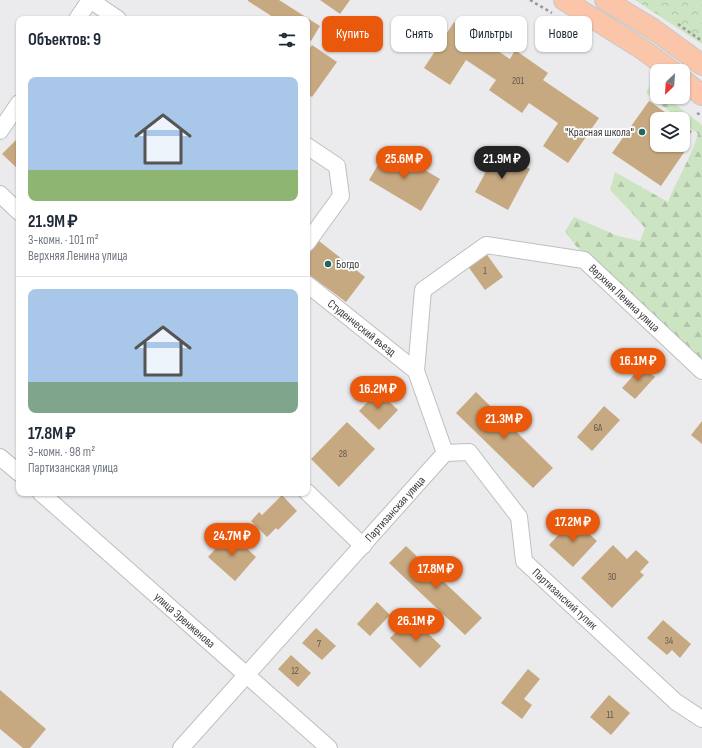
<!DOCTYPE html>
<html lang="ru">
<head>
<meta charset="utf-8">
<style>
	body { margin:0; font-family:"Sofia Sans Condensed",sans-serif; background:#f6f6f7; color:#1f2937; height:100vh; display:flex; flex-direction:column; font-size:15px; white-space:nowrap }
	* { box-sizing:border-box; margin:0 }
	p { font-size:13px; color:#747a83 }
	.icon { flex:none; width:22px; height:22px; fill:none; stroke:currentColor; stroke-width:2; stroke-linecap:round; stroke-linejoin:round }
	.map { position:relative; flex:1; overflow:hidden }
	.panel { position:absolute; left:16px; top:16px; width:294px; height:480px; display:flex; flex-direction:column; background:#fff; border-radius:8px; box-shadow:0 1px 3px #0004 }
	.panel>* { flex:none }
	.guide { position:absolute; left:322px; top:16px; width:320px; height:36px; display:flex; gap:8px }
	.needle { width:26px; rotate:205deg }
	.fabs { position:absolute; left:650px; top:64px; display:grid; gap:8px }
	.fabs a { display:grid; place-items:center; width:40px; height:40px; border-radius:8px; background:#fff; box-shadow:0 1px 3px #0004; font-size:20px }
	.price { position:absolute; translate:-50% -34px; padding:0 9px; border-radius:14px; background:#ea580c; color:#fff; font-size:13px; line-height:26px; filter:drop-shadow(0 1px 2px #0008) }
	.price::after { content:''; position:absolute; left:50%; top:24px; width:12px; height:9px; margin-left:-6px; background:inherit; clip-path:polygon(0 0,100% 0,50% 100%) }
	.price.on { background:#222; color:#fff }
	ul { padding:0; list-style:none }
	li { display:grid; align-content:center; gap:8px; height:212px; padding:0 12px }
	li+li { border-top:1px solid #e0e1e3 }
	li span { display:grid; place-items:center; height:124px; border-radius:8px; color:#555 }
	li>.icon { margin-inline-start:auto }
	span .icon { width:72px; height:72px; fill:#fffc; stroke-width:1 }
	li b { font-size:17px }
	h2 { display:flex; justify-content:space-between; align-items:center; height:48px; padding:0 12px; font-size:17px }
	.tag { padding:0 14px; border-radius:8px; background:#fff; box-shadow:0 1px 3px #0004; font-size:14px; line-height:36px }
	.tag.on { background:#ea580c; color:#fff }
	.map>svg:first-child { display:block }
</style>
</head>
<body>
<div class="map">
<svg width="702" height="748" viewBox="0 0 702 748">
	<defs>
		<pattern id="forest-firs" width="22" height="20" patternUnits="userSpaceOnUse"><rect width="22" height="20" fill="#cce4c2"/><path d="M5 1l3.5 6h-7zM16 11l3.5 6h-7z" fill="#b0c4a8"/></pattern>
		<pattern id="park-crowns" width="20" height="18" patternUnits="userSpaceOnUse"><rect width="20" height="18" fill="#cce4c2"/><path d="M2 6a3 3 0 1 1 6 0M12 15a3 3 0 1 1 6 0" fill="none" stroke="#b0c4a8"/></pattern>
	</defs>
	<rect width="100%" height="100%" fill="#ebebed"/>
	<!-- forest -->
	<path fill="url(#forest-firs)" d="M650 85 657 90V97H666L702 125V363L575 245 565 231 574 217 618 236 640 241 645 228 632 213 610 190 615 172 668 202C677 179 691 158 698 134L683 122V119H679L646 93Z"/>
	<!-- park -->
	<path fill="url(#park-crowns)" d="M635 0H702V44Z"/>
	<!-- building -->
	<g fill="#c7a981">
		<path d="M248 0H279L320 26 311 41 307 39V19H276L248 1Z"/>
		<path d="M320 0H350L340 14Z"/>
		<path d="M454 22 510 59 515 50 548 73 543 80 599 118 568 163 543 146 558 123 529 103 522 113 489 90 496 80 466 60 450 85 424 68Z"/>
		<path d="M312 45 337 62 312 97 307 94V52Z"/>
		<path d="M649 101 675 119H657V145H682L687 148 661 186 612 153Z"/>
		<path d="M683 125 692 131 683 145Z"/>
		<path d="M19 137V170L2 154Z"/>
		<path d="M388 148 440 179 421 211 369 180Z"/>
		<path d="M497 151 530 169 508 210 475 192Z"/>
		<path d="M319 241 365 277 346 302 307 273V256Z"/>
		<path d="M485 252 503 277 485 290 467 265Z"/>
		<path d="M642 366 655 377 635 399 622 388Z"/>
		<path d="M378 391 398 410 379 430 359 411Z"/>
		<path d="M476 392 553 468 533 488 456 413Z"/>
		<path d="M604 406 620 420 592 451 577 437Z"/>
		<path d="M702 421V444L691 435Z"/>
		<path d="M347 422 375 449 339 487 311 459Z"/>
		<path d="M282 495 297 511 278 530 276 528 267 537 251 521 259 512 262 515Z"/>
		<path d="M573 519 597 541 573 567 549 545Z"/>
		<path d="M230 533 256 557 235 581 208 557Z"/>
		<path d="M613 545 627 559 636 550 649 562 640 572 644 575 612 608 581 578Z"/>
		<path d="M406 546 482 618 465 635 389 563Z"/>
		<path d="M377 602 390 615 370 636 357 624Z"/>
		<path d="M411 617 441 646 420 668 390 638Z"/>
		<path d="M663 620 691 644 680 658 672 650 667 655 647 638Z"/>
		<path d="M316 628 336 646 322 660 302 643Z"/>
		<path d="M291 655 311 673 298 687 278 669Z"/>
		<path d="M528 669 540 679 524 699 532 705 522 719 501 703Z"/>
		<path d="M0 690 46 729 30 748H23L0 729Z"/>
		<path d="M609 695 630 713 611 735 590 717Z"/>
	</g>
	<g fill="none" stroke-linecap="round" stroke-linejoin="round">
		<defs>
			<g id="minor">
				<path d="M90 0 118 19"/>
				<path d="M77 19 90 0"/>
				<path d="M0 131 19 103"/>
				<path d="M307 146 337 166 341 196 307 243"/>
				<path d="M0 194 19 212"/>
				<path id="s1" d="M307 284 416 371"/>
				<path id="s2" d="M445 453 469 452 519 517 524 561 676 702 702 719"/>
				<path d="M0 457 19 473"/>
				<path d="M307 492 363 546"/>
				<path id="s3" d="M41 493 329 748"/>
				<path id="s4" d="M181 748 445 453 416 371 423 290 486 245 584 260 702 371"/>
			</g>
			<g id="major">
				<path d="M564 0 642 49 672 71"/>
				<path d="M605 0 653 29 702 65"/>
				<path d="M683 80 702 95"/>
			</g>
		</defs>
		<!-- minor casing -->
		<use href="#minor" stroke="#bebfc0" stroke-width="18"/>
		<!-- major casing -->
		<use href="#major" stroke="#c8c8c9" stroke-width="22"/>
		<!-- path -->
		<g stroke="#99999b" stroke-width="2.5" stroke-dasharray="3 3" stroke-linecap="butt">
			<path d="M530 0 552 13"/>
			<path d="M678 24 702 41"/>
			<path d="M697 113 702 116"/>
		</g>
		<!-- minor -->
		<use href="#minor" stroke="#fff" stroke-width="16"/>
		<!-- major -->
		<use href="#major" stroke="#fbc5a9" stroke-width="20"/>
	</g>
	<!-- markers -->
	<g fill="#1d6862" stroke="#fff" stroke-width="1.5">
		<circle cx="642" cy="132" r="4"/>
		<circle cx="328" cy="264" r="4"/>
	</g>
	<g text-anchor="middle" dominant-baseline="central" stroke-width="3.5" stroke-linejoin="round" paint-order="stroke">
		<!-- number labels -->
		<g font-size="10" fill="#5f574e">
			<text x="518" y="81">201</text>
			<text x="485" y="271">1</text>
			<text x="598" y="428">6А</text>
			<text x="343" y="454">28</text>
			<text x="612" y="577">30</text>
			<text x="669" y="641">34</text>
			<text x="319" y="644">7</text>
			<text x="295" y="671">12</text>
			<text x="610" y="715">11</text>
		</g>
		<!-- poi labels -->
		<g font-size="12" fill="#3c3c3d" stroke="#fff" text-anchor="end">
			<text x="634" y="132">"Красная школа"</text>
			<text x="336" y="264" text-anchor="start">Богдо</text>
		</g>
		<!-- street labels -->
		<g font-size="12" fill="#3c3c3d" stroke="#fff">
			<text stroke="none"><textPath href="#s4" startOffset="796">Верхняя Ленина улица</textPath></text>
			<text stroke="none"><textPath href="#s1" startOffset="70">Студенческий въезд</textPath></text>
			<text stroke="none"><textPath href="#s4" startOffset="321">Партизанская улица</textPath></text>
			<text stroke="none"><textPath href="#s2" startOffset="206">Партизанский тупик</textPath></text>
			<text stroke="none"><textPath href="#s3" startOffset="192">улица Эренженова</textPath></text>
		</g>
	</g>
</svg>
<div class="fabs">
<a><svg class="needle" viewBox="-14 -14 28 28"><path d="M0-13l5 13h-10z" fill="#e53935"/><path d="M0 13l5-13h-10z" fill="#747a83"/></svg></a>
<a><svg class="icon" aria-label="layers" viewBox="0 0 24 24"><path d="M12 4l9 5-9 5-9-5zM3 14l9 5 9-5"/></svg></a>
</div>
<b class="price" style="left:404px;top:180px">25.6M ₽</b>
<b class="price on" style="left:502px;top:180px">21.9M ₽</b>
<b class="price" style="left:638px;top:382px">16.1M ₽</b>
<b class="price" style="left:378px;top:410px">16.2M ₽</b>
<b class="price" style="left:504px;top:440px">21.3M ₽</b>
<b class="price" style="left:573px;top:543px">17.2M ₽</b>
<b class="price" style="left:232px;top:557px">24.7M ₽</b>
<b class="price" style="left:436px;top:590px">17.8M ₽</b>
<b class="price" style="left:416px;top:642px">26.1M ₽</b>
<div class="guide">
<a class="tag on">Купить</a>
<a class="tag">Снять</a>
<a class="tag">Фильтры</a>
<a class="tag">Новое</a>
</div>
<section class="panel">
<h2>Объектов: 9<svg class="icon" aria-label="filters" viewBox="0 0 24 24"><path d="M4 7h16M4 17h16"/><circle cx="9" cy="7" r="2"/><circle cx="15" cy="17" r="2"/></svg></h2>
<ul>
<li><span style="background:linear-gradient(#a9c7e8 75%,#8fb573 0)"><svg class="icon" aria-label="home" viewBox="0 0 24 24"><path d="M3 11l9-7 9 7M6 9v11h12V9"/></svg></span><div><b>21.9M ₽</b><p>3-комн. · 101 m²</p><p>Верхняя Ленина улица</p></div></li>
<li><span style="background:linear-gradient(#a9c7e8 75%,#7fa58c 0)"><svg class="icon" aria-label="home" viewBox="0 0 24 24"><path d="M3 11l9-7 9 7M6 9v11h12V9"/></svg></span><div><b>17.8M ₽</b><p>3-комн. · 98 m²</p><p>Партизанская улица</p></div></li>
</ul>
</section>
</div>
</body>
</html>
